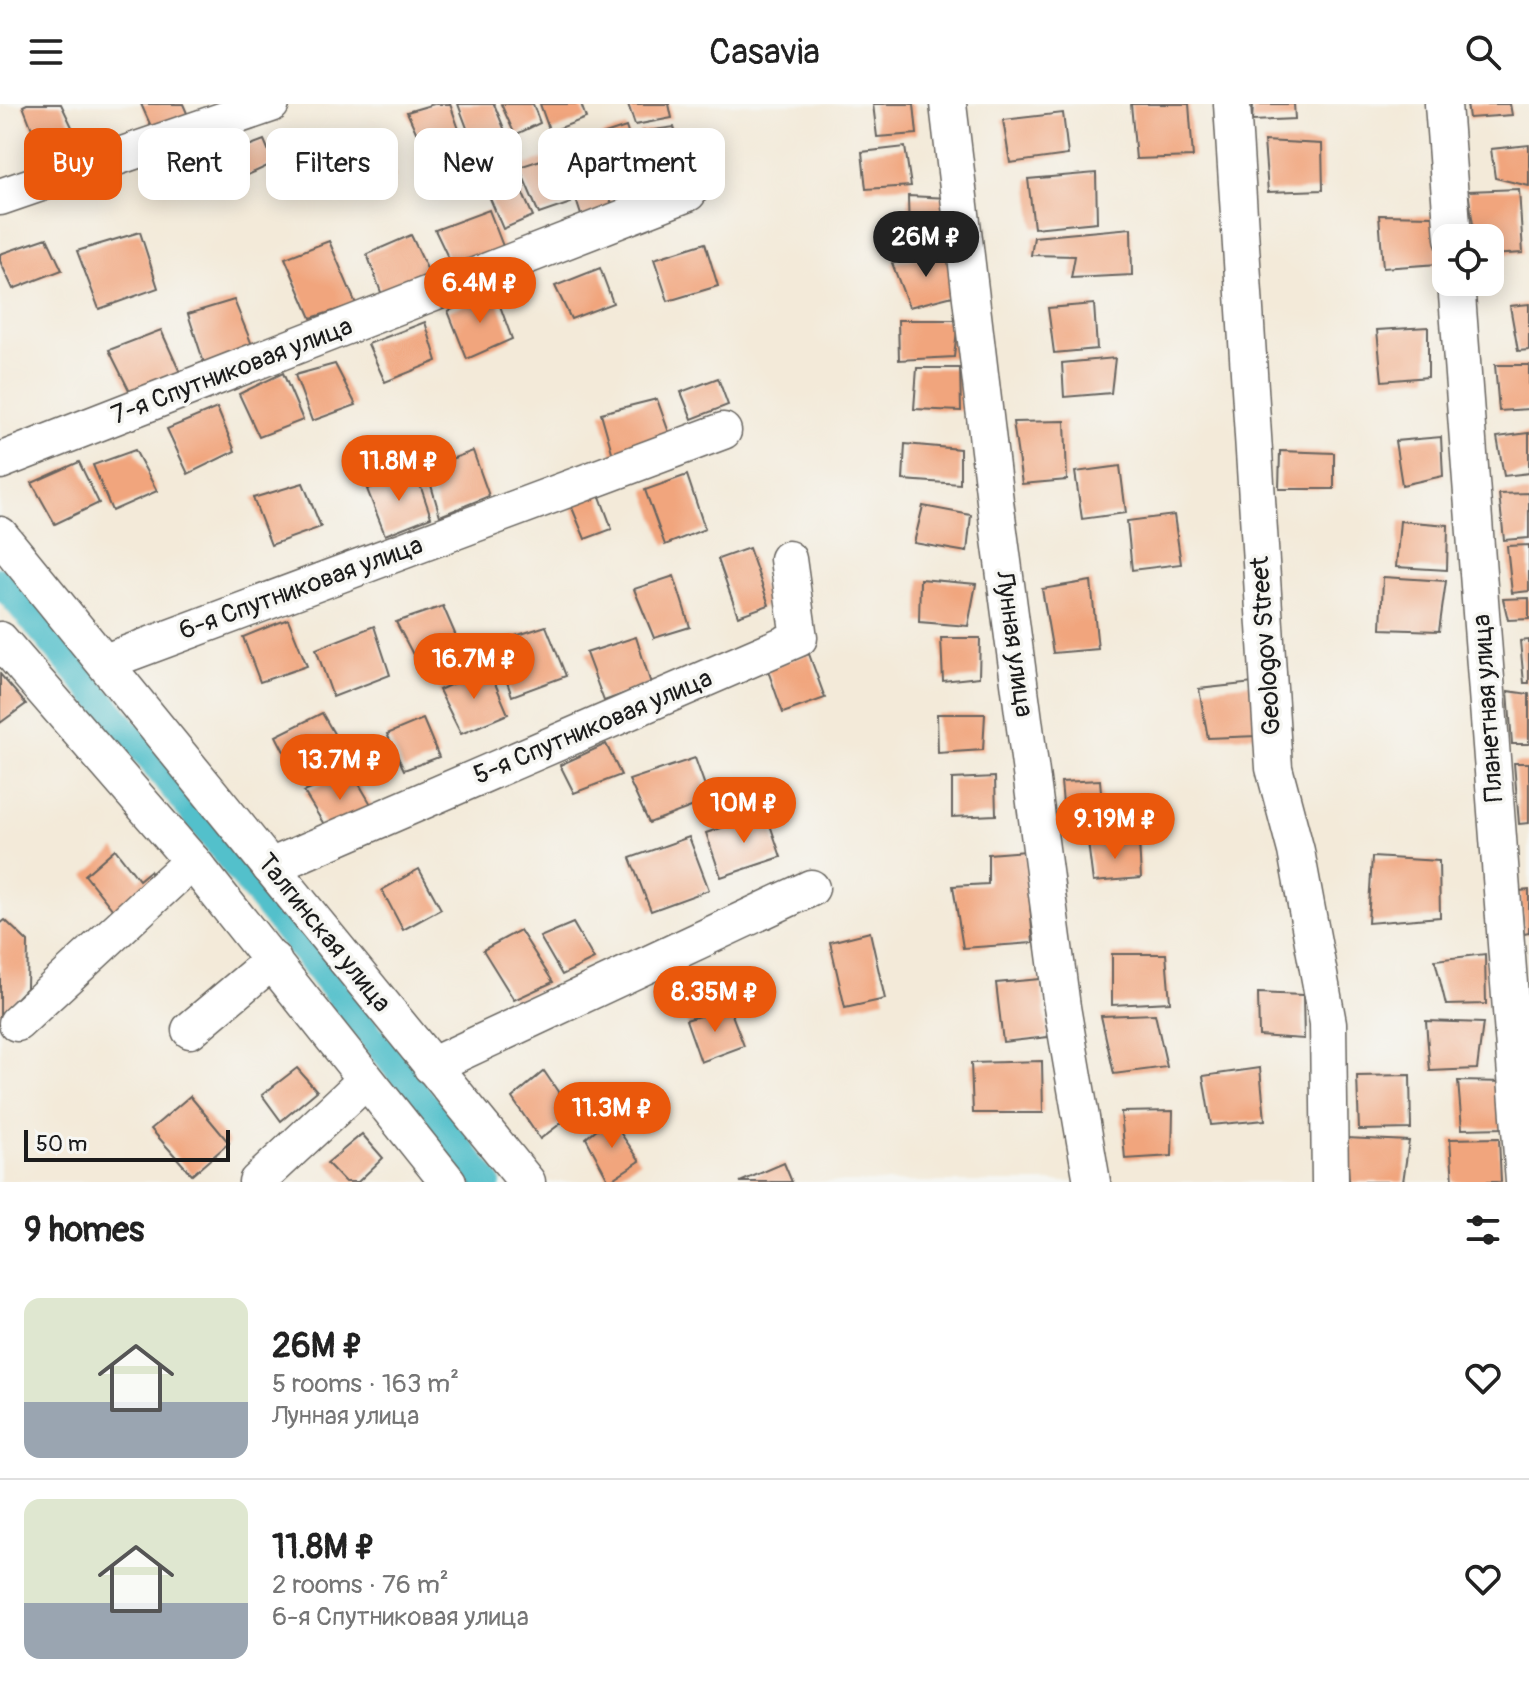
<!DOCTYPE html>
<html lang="en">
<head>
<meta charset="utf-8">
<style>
	body { margin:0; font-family:Pangolin,sans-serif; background:#f6f6f6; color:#222; height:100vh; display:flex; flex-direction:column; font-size:30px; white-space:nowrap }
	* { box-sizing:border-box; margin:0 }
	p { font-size:26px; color:#767676 }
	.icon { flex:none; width:44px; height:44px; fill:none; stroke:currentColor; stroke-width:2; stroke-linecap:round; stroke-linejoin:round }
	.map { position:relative; height:1078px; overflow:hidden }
	.sheet { display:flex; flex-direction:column; background:#fff; flex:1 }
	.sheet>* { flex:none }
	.banner { position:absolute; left:24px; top:24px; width:800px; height:72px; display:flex; gap:16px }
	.buttons { position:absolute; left:1432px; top:120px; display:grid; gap:16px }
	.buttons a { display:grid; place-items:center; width:72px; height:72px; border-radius:16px; background:#fff; box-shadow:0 4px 20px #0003; font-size:40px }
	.scale { position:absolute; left:24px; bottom:20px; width:206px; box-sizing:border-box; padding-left:8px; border:4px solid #1c1c1c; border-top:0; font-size:22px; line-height:28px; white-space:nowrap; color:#1c1c1c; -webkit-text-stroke:6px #f6f6f2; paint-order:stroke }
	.price { position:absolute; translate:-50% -68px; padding:0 18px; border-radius:28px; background:#ea580c; color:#fff; font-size:26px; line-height:52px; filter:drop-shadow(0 2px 4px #0008) }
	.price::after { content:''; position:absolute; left:50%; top:48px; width:24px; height:18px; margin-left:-12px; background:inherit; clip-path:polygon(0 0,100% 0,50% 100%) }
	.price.active { background:#222; color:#fff }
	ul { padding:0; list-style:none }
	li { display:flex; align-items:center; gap:24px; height:200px; padding:0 24px }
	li+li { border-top:2px solid #e0e0e0 }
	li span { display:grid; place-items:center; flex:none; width:224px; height:160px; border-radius:16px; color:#555 }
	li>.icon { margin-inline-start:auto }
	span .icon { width:96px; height:96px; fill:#fffc; stroke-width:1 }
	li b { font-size:34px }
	h2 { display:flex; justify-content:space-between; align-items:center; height:96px; padding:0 24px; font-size:34px }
	.tag { padding:0 28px; border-radius:16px; background:#fff; box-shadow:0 4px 20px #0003; font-size:28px; line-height:72px }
	.tag.active { background:#ea580c; color:#fff }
	header { display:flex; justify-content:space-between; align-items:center; height:104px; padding:0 24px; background:#fff; font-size:36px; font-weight:600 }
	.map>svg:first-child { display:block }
</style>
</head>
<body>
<header><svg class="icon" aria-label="menu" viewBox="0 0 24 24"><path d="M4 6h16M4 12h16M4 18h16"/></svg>Casavia<svg class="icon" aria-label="search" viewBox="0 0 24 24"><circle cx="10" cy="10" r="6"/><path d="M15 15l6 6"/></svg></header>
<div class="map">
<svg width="1529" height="1078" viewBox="0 0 1529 1078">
	<rect width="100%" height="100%" fill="#f6f6f2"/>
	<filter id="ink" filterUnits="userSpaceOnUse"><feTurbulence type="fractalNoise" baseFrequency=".0125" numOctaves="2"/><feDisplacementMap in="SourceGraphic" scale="16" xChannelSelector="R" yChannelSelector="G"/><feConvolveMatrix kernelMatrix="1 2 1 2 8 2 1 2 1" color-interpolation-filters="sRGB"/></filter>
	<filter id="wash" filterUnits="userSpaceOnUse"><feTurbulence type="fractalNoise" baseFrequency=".006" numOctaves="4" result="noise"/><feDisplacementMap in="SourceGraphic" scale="32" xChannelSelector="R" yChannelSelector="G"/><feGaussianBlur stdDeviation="1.8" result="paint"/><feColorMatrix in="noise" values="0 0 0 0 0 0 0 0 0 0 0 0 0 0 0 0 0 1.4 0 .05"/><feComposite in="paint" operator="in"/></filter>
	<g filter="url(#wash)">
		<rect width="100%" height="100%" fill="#f3ead9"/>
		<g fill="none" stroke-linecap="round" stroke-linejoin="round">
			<!-- canal -->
			<path stroke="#53c0cb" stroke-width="28" d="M0 477 149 653 487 1078"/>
		</g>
		<g id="blocks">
			<!-- building -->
			<g fill="#f1a57d">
				<path d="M27 0H61L74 27 39 43 23 2Z"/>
				<path d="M141 0H183L190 16 154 29Z"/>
				<path d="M434 0H450L466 45 429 57 407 8Z"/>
				<path d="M458 0H494L508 34 476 48Z"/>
				<path d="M501 0H533L540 19 515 31Z"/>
				<path d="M540 0H581L586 14 550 28Z"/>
				<path d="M628 0H669L672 14 635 21Z"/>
				<path d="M873 0H914L917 30 877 33Z"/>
				<path d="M1131 0H1189L1193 53 1136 55Z"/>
				<path d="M1253 0H1294L1295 15 1252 17Z"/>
				<path d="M1467 0H1510L1512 11 1469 14Z"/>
				<path d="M1063 9 1068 51 1010 59 1003 16Z"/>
				<path d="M626 23 640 65 608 75 596 33Z"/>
				<path d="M674 23 680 44 647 53 639 28Z"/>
				<path d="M373 27 396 73 355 91 334 41Z"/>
				<path d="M264 36 274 59 226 81 214 55Z"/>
				<path d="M1264 37 1322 40 1323 86 1268 88Z"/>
				<path d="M1529 41V82L1495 74 1491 45Z"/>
				<path d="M905 43 911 82 866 85 862 48Z"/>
				<path d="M553 52 571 99 539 110 519 63Z"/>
				<path d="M599 62 613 103 582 114 568 71Z"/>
				<path d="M512 66 533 112 503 125 483 78Z"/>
				<path d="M1096 69 1097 118 1034 124 1028 75Z"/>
				<path d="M1519 85 1523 149 1490 151V134H1475L1468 87Z"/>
				<path d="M908 92 949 94 951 132 909 133Z"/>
				<path d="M489 106 506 150 456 170 435 126Z"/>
				<path d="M1379 111 1434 112 1438 160 1383 164Z"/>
				<path d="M1131 124 1132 171 1071 174 1075 152 1031 151 1034 133Z"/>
				<path d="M140 128 158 184 99 205 77 147Z"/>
				<path d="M411 131 430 171 382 191 367 150Z"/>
				<path d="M47 134 62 166 13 185 0 157V150Z"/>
				<path d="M329 137 356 200 311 214 285 154Z"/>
				<path d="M705 139 718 182 668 197 654 155Z"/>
				<path d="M946 148 957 191 909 203 892 159Z"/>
				<path d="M600 164 613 199 571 215 555 182Z"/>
				<path d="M495 188 512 235 467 255 448 207Z"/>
				<path d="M234 196 254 246 205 262 188 210Z"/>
				<path d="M1094 200 1097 245 1054 249 1048 204Z"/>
				<path d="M1529 200V246L1518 247 1510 202Z"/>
				<path d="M898 216H958L954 253 899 256Z"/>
				<path d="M425 218 437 257 385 278 368 240Z"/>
				<path d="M1428 223V273L1382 277 1377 226Z"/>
				<path d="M161 226 182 273 132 292 109 246Z"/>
				<path d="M1115 254 1111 289 1064 293 1062 259Z"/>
				<path d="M335 260 356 301 312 317 295 271Z"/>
				<path d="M1495 261H1529V305L1499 307Z"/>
				<path d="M917 264H960L961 307 914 305Z"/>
				<path d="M283 269 303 316 259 333 239 290Z"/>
				<path d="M718 274 728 301 692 315 681 288Z"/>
				<path d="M657 295 672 337 614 355 601 309Z"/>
				<path d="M217 304 235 347 188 370 167 325Z"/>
				<path d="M1065 317 1067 376 1022 380 1013 318Z"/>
				<path d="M1529 329V369L1504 372 1497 333Z"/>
				<path d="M1441 333 1443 372 1402 381 1395 337Z"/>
				<path d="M905 340 960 345V380L903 376Z"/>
				<path d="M135 346 157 387 112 407 93 361Z"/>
				<path d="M473 347 489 392 440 412 426 364Z"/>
				<path d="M1280 347 1334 349V385H1279Z"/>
				<path d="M79 358 99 399 55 420 32 379Z"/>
				<path d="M1120 362 1126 409 1082 415 1075 368Z"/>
				<path d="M416 369 431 413 385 431 367 385Z"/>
				<path d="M687 371 705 425 665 441 645 386Z"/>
				<path d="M303 379 321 423 271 441 253 394Z"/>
				<path d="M598 387 612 425 585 435 570 399Z"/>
				<path d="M1529 389V434L1504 436 1499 390Z"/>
				<path d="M923 402 971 411 967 448 914 439Z"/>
				<path d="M1174 411 1181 460 1132 466 1127 417Z"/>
				<path d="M1400 417 1448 421 1447 466 1396 463Z"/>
				<path d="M1529 441V487L1512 489 1507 442Z"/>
				<path d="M749 444 769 501 738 512 718 455Z"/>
				<path d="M674 472 690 523 654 534 634 485Z"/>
				<path d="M1383 473 1446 477 1439 527 1381 525Z"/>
				<path d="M920 475 976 480 968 522 919 518Z"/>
				<path d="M1091 477 1098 545 1053 549 1042 485Z"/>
				<path d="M1529 494V515L1508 516 1503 495Z"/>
				<path d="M443 502 462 546 420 564 396 518Z"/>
				<path d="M288 515 307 562 260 578 243 533Z"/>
				<path d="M374 522 390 571 333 593 316 545Z"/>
				<path d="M546 522 566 572 512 592 493 539Z"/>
				<path d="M636 533 651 580 604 597 586 549Z"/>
				<path d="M941 534H980L979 573 943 577Z"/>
				<path d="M1529 536V579H1524L1520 537Z"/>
				<path d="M809 550 825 594 783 609 767 564Z"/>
				<path d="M488 563 508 610 461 630 439 586Z"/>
				<path d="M0 570 26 600 0 619Z"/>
				<path d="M1253 579 1257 632 1208 634 1199 585Z"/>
				<path d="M1508 587 1529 590V640H1512Z"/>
				<path d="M322 609 347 652 297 673 276 632Z"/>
				<path d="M937 610H985L983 646 938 649Z"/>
				<path d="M423 615 439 653 404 666 387 630Z"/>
				<path d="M606 640 621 671 574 689 560 661Z"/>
				<path d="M695 654 710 696 649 719 629 676Z"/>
				<path d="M1514 659H1529V719L1519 720Z"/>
				<path d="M352 668 375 707 330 730 304 688Z"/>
				<path d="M995 673 996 711 952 713V675Z"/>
				<path d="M1100 676 1104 724 1066 732 1061 678Z"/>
				<path d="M766 709 781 753 721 773 706 729Z"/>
				<path d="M689 733 709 786 651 807 630 754Z"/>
				<path d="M1139 737 1141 774 1093 778 1088 738Z"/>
				<path d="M115 745 139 776 150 767 161 782 121 816 85 771Z"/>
				<path d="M1026 747 1033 839 963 844 953 782 988 780V750Z"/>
				<path d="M1372 753 1439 757 1440 813 1368 819Z"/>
				<path d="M419 765 441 805 403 826 382 786Z"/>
				<path d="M1529 786V829L1524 830 1520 787Z"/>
				<path d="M5 816 28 838 27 883 0 911V820Z"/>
				<path d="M573 819 594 855 562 871 540 833Z"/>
				<path d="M520 826 553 878 514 896 483 846Z"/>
				<path d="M870 828 885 895 845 904 830 838Z"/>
				<path d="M1112 850H1166L1170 898 1112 901Z"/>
				<path d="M1485 850 1486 900 1446 901 1435 856Z"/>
				<path d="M1040 875 1048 933 1003 938 996 879Z"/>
				<path d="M1258 889 1303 891 1304 935 1259 932Z"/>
				<path d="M729 903 744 942 701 958 686 916Z"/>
				<path d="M1155 910 1167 963 1114 970 1101 912Z"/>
				<path d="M1426 917 1483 919 1477 965 1430 967Z"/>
				<path d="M1042 957 1043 1009H973L971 959Z"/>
				<path d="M297 964 317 987 281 1017 262 991Z"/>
				<path d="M1260 964 1265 1016 1211 1021 1203 972Z"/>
				<path d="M544 967 573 1010 540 1035 512 994Z"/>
				<path d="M1410 971 1411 1025 1359 1026 1357 972Z"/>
				<path d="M1458 977 1506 978 1503 1024 1462 1025Z"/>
				<path d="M190 992 229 1039 192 1071 151 1025Z"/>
				<path d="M1173 1007 1172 1052 1125 1055 1121 1008Z"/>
				<path d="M610 1014 640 1057 609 1077 586 1034Z"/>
				<path d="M362 1030 383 1054 358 1078H345L327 1059Z"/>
				<path d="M1346 1034 1409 1037 1403 1078H1349Z"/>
				<path d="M1499 1034 1501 1078H1453L1450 1035Z"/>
				<path d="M784 1059 792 1078H740Z"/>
			</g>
		</g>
	</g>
	<g filter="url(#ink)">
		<use href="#blocks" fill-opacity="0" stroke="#67645e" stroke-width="2"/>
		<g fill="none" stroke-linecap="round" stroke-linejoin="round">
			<defs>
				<g id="minor">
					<path d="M948 0 995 397 1062 903 1092 1078"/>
					<path d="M1232 0 1274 664 1296 747 1328 919 1330 1078"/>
					<path d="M1443 0 1453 134"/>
					<path d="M0 93 271 0"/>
					<path d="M1456 178 1524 1078"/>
					<path d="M0 357 688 89"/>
					<path d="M0 431 527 1078"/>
					<path d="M0 536 192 757 448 1078"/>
					<path d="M105 558 723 327"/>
					<path d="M270 763 799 534 788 455"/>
					<path d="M17 919 192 757"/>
					<path d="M190 926 273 856"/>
					<path d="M431 962 811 784"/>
					<path d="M257 1078 365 977"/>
				</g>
			</defs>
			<!-- minor casing -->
			<use href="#minor" stroke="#67645e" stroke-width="39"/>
			<!-- minor -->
			<use href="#minor" stroke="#fff" stroke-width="36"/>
		</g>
	</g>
	<g text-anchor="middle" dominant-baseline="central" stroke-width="7" stroke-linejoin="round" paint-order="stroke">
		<!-- street labels -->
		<g font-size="26" fill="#1c1c1c" stroke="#f6f6f2">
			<text transform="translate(232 267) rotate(-21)">7-я Спутниковая улица</text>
			<text transform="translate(301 484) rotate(-20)">6-я Спутниковая улица</text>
			<text transform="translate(1014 540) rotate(82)">Лунная улица</text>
			<text transform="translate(1266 542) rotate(-94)">Geologov Street</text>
			<text transform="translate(1488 604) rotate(-94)">Планетная улица</text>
			<text transform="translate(593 623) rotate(-23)">5-я Спутниковая улица</text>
			<text transform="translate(324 829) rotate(51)">Талгинская улица</text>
		</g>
	</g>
</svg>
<div class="buttons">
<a><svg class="icon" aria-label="locate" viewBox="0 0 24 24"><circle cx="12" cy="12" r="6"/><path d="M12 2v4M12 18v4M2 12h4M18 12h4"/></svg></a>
</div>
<div class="scale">50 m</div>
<b class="price active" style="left:926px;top:175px">26M ₽</b>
<b class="price" style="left:480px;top:221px">6.4M ₽</b>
<b class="price" style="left:399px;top:399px">11.8M ₽</b>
<b class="price" style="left:474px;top:597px">16.7M ₽</b>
<b class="price" style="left:340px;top:698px">13.7M ₽</b>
<b class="price" style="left:744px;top:741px">10M ₽</b>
<b class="price" style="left:1115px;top:757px">9.19M ₽</b>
<b class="price" style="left:715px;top:930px">8.35M ₽</b>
<b class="price" style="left:612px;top:1046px">11.3M ₽</b>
<div class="banner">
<a class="tag active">Buy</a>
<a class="tag">Rent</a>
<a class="tag">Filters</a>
<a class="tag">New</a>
<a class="tag">Apartment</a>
</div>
</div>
<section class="sheet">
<h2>9 homes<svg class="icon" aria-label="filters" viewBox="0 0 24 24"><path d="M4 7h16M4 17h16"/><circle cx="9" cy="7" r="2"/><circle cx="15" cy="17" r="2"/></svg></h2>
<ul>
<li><span style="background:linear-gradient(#dfe7d0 65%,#9aa5b1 0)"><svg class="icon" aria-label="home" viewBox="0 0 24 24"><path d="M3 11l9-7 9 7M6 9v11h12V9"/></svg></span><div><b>26M ₽</b><p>5 rooms · 163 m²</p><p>Лунная улица</p></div><svg class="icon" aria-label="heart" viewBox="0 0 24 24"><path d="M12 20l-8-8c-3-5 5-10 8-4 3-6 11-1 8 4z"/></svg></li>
<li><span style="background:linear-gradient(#dfe7d0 65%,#9aa5b1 0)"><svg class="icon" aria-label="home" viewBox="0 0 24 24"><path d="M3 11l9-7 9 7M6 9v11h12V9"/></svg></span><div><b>11.8M ₽</b><p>2 rooms · 76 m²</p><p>6-я Спутниковая улица</p></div><svg class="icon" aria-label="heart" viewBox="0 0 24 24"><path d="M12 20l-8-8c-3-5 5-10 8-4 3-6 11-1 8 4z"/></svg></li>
</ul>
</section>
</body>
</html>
